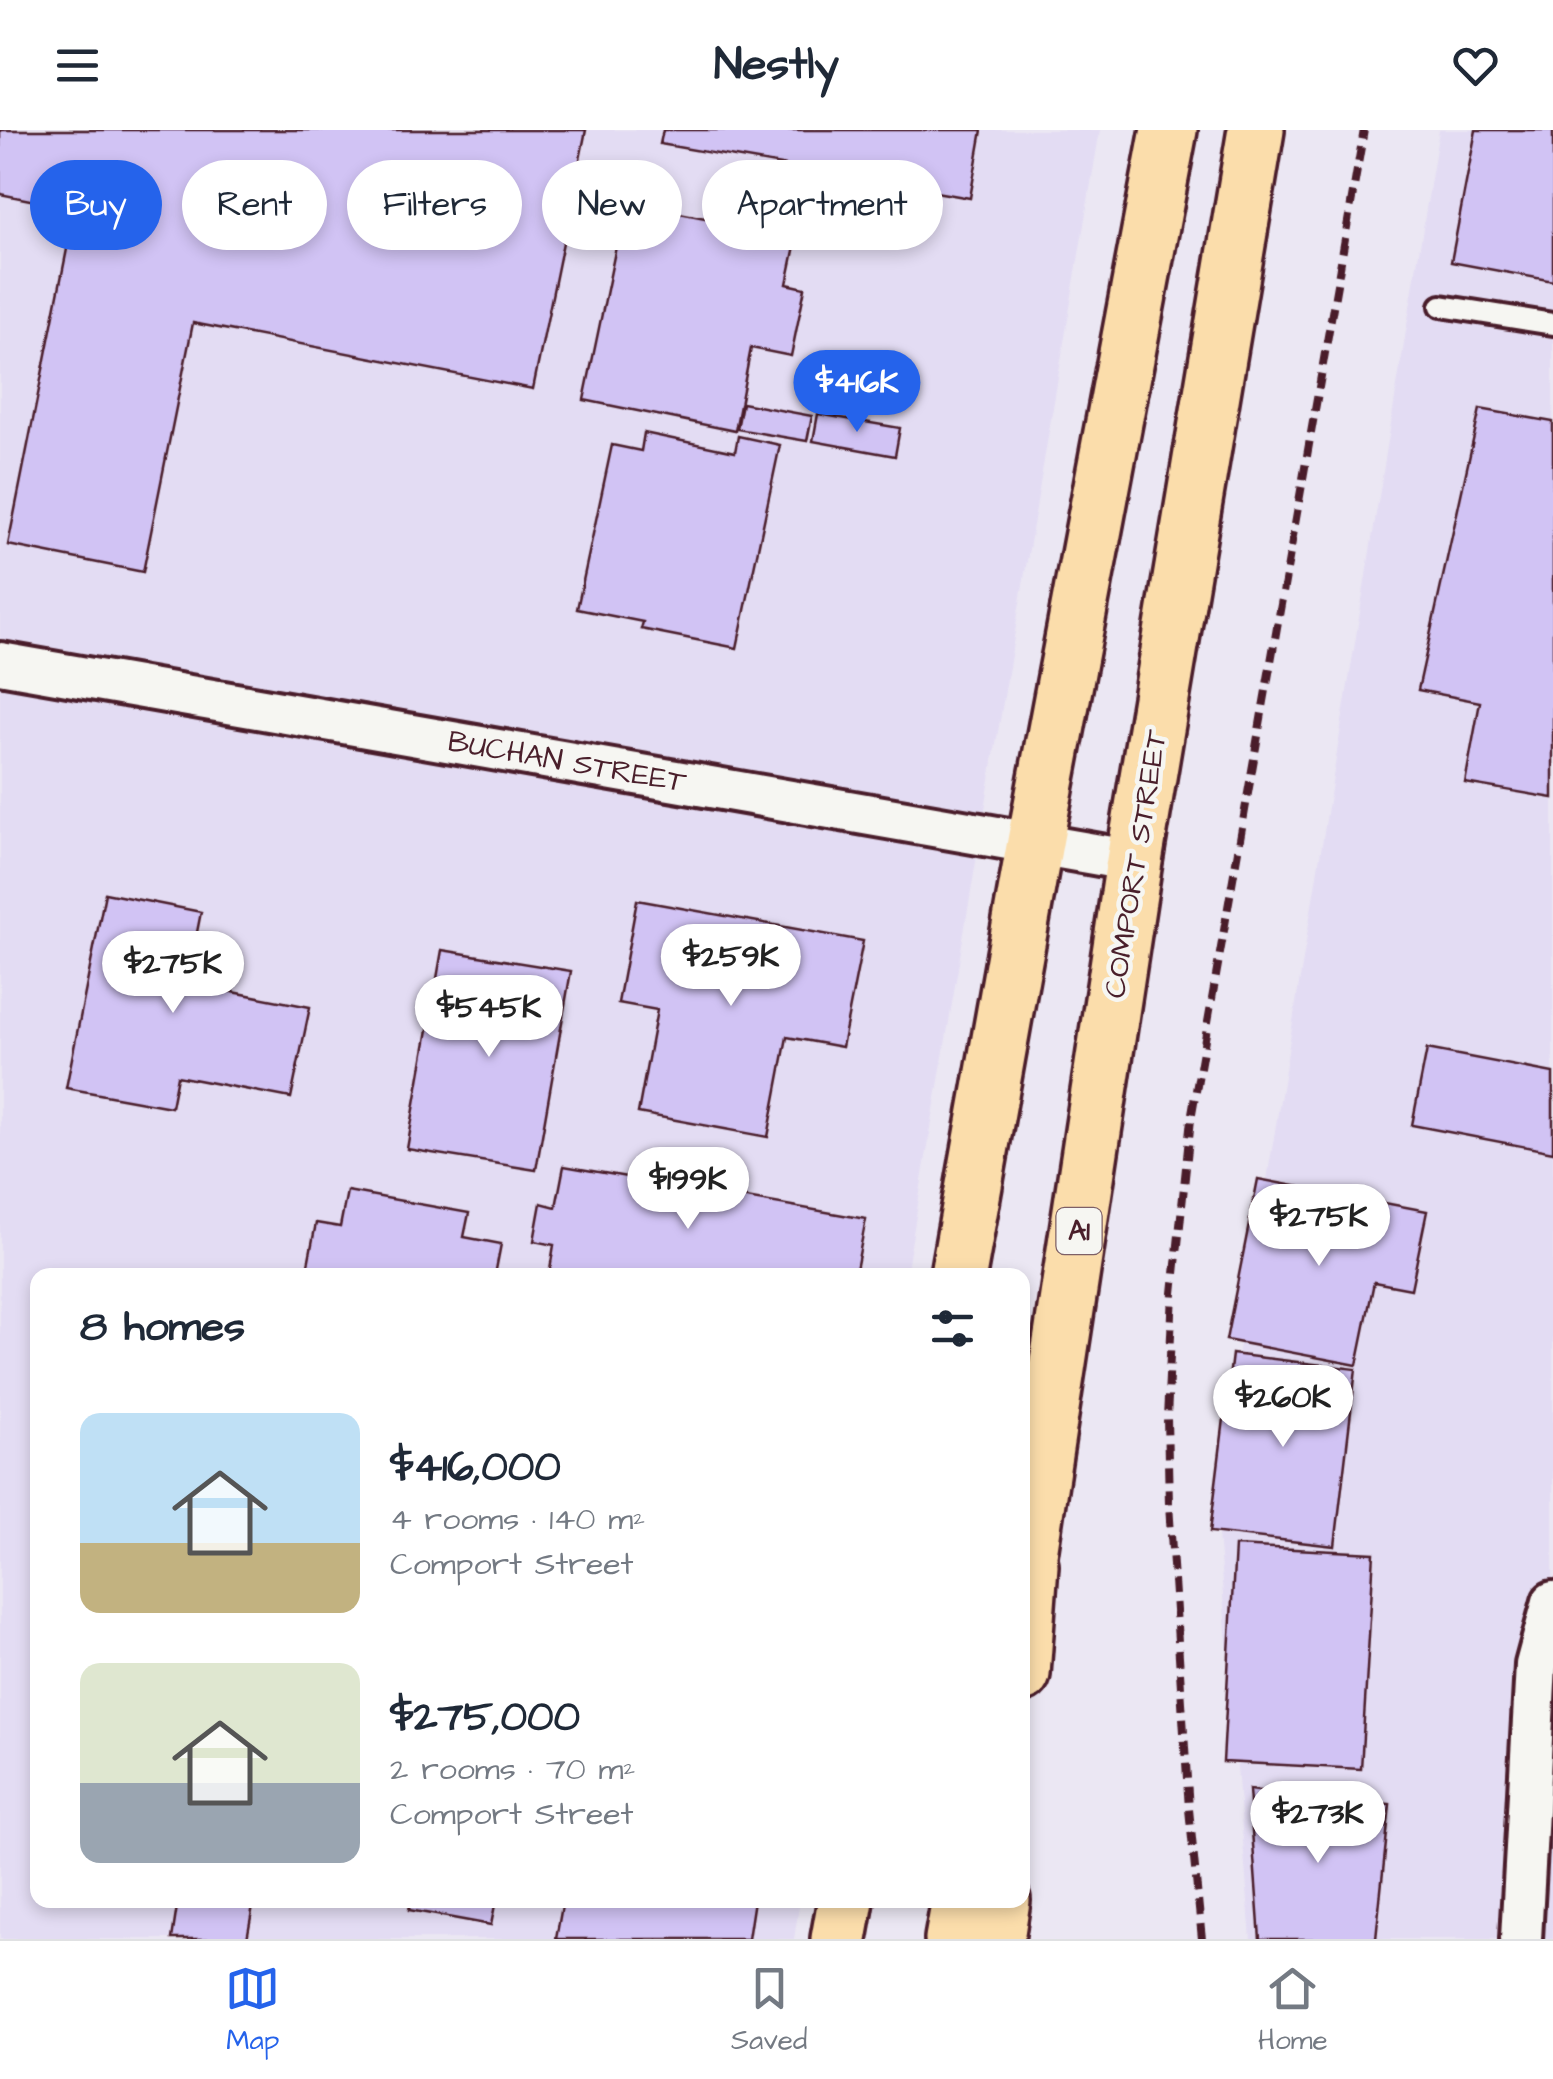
<!DOCTYPE html>
<html lang="en">
<head>
<meta charset="utf-8">
<style>
	body { margin:0; font-family:"Architects Daughter",sans-serif; background:#f6f6f7; color:#1f2937; height:100vh; display:flex; flex-direction:column; font-size:38px; white-space:nowrap }
	* { box-sizing:border-box; margin:0 }
	p { font-size:32px; color:#747a83 }
	.icon { flex:none; width:55px; height:55px; fill:none; stroke:currentColor; stroke-width:2; stroke-linecap:round; stroke-linejoin:round }
	.map { position:relative; flex:1; overflow:hidden }
	.side { position:absolute; left:30px; top:1138px; width:1000px; height:640px; display:flex; flex-direction:column; background:#fff; border-radius:20px; box-shadow:0 5px 15px #0003 }
	.side>* { flex:none }
	.hud { position:absolute; left:30px; top:30px; width:1000px; height:90px; display:flex; gap:20px }
	.price { position:absolute; translate:-50% -85px; padding:0 22px; border-radius:35px; background:#fff; color:#222; font-size:32px; line-height:65px; filter:drop-shadow(0 2px 5px #0008) }
	.price::after { content:''; position:absolute; left:50%; top:60px; width:30px; height:22px; margin-left:-15px; background:inherit; clip-path:polygon(0 0,100% 0,50% 100%) }
	.price.selected { background:#2563eb; color:#fff }
	ul { padding:0; list-style:none }
	li { display:flex; align-items:center; gap:30px; height:250px; padding:0 50px }
	li span { display:grid; place-items:center; flex:none; width:280px; height:200px; border-radius:20px; color:#555 }
	li>.icon { margin-inline-start:auto }
	span .icon { width:120px; height:120px; fill:#fffc; stroke-width:1 }
	li b { font-size:42px }
	h2 { display:flex; justify-content:space-between; align-items:center; height:120px; padding:0 50px; font-size:42px }
	.chip { padding:0 35px; border-radius:45px; background:#fff; box-shadow:0 5px 15px #0003; font-size:35px; line-height:90px }
	.chip.selected { background:#2563eb; color:#fff }
	header { display:flex; justify-content:space-between; align-items:center; height:130px; padding:0 50px; background:#fff; font-size:45px; font-weight:700 }
	.dock { display:flex; justify-content:space-around; align-items:center; height:140px; border-top:2px solid #e0e1e3; background:#fff; font-size:28px; color:#747a83 }
	.dock a { display:grid; justify-items:center; gap:5px }
	.dock .selected { color:#2563eb }
	.map>svg:first-child { display:block }
</style>
</head>
<body>
<header><svg class="icon" aria-label="menu" viewBox="0 0 24 24"><path d="M4 6h16M4 12h16M4 18h16"/></svg>Nestly<svg class="icon" aria-label="heart" viewBox="0 0 24 24"><path d="M12 20l-8-8c-3-5 5-10 8-4 3-6 11-1 8 4z"/></svg></header>
<div class="map">
<svg width="1553" height="1809" viewBox="0 0 1553 1809">
	<rect width="100%" height="100%" fill="#ebe7f3"/>
	<filter id="ink" filterUnits="userSpaceOnUse"><feTurbulence type="fractalNoise" baseFrequency=".01" numOctaves="2"/><feDisplacementMap in="SourceGraphic" scale="20" xChannelSelector="R" yChannelSelector="G"/><feConvolveMatrix kernelMatrix="1 2 1 2 8 2 1 2 1" color-interpolation-filters="sRGB"/></filter>
	<g filter="url(#ink)">
		<!-- built -->
		<g fill="#e3dcf3">
			<path d="M0 0H1100L906 1145H38V1770H800L794 1809H0Z"/>
			<path d="M1439 0H1553V1809H1251L1215 1367Z"/>
		</g>
		<!-- building -->
		<g fill="#d1c3f4" stroke="#4a1f2b" stroke-width="2.5">
			<path d="M0 0H586L533 259 193 193 143 442 8 415 75 79 0 64Z"/>
			<path d="M663 0H982L970 68 660 14Z"/>
			<path d="M1476 0H1553V151L1451 132Z"/>
			<path d="M649 77 797 106 787 154 805 158 791 226 751 218 735 301 584 270 618 107 642 112Z"/>
			<path d="M742 273 812 286 807 311 737 299Z"/>
			<path d="M1480 279 1553 292V668L1465 653 1480 572 1418 560Z"/>
			<path d="M818 284 900 298 895 326 813 311Z"/>
			<path d="M644 303 735 322 738 306 780 315 737 518 641 499 643 492 577 479 612 315 641 321Z"/>
			<path d="M105 763 201 782 187 853 310 877 291 968 177 946 171 977 66 958Z"/>
			<path d="M637 770 863 811 842 917 787 907 768 1007 638 983 657 880 618 873Z"/>
			<path d="M442 820 571 841 536 1040 407 1019Z"/>
			<path d="M1427 919 1553 943V1022L1412 995Z"/>
			<path d="M564 1036 866 1089 855 1145H549L554 1115 534 1111 541 1073 556 1077Z"/>
			<path d="M1258 1049 1427 1081 1411 1159 1374 1152 1357 1235 1226 1210Z"/>
			<path d="M347 1061 469 1083 464 1107 501 1114 495 1145H306L316 1093 340 1097Z"/>
			<path d="M1232 1224 1356 1239 1335 1416 1210 1402Z"/>
			<path d="M1235 1416 1374 1423 1361 1639 1223 1632Z"/>
			<path d="M1249 1660 1390 1674 1376 1809H1260Z"/>
			<path d="M178 1770H254L247 1809H172Z"/>
			<path d="M411 1770H496L491 1795 409 1780Z"/>
			<path d="M563 1770H754L748 1809H556Z"/>
		</g>
		<g fill="none" stroke-linecap="round" stroke-linejoin="round">
			<defs>
				<path id="service" d="M1441 176 1553 194"/>
				<g id="minor">
					<path d="M0 533 1134 731"/>
					<path d="M1521 1809 1536 1535 1553 1472"/>
				</g>
				<g id="trunk">
					<path d="M958 1145 1035 712 1169 0"/>
					<path d="M1022 1470 1134 731 1256 0"/>
					<path d="M1022 1544 1030 1435"/>
					<path d="M839 1809 846 1770"/>
					<path d="M953 1809 960 1770"/>
					<path d="M996 1809 1002 1770"/>
				</g>
			</defs>
			<!-- service casing -->
			<use href="#service" stroke="#4a1f2b" stroke-width="28"/>
			<!-- minor casing -->
			<use href="#minor" stroke="#4a1f2b" stroke-width="48"/>
			<!-- trunk casing -->
			<use href="#trunk" stroke="#4a1f2b" stroke-width="62"/>
			<!-- service -->
			<use href="#service" stroke="#f6f6f2" stroke-width="20"/>
			<!-- minor -->
			<use href="#minor" stroke="#f6f6f2" stroke-width="40"/>
			<!-- trunk -->
			<use href="#trunk" stroke="#fbddab" stroke-width="55"/>
			<!-- rail -->
			<path stroke="#4a1f2b" stroke-width="8" stroke-dasharray="15 8" stroke-linecap="butt" d="M1202 1809 1189 1679 1169 1374 1167 1288 1173 1163 1191 989 1364 0"/>
		</g>
	</g>
	<g text-anchor="middle" dominant-baseline="central" stroke-width="9" stroke-linejoin="round" paint-order="stroke">
		<!-- shield labels -->
		<rect fill="#f6f6f2" stroke="#7e6067" stroke-width="2.5" x="1056.5" y="1078" width="45" height="46" rx="8"/>
		<g font-size="28" font-weight="bold" fill="#4a1f2b">
			<text x="1079" y="1101">A1</text>
		</g>
		<!-- street labels -->
		<g font-size="30" fill="#4a1f2b" stroke="#f6f6f2">
			<text transform="translate(567 632) rotate(10)">BUCHAN STREET</text>
			<text transform="translate(1136 734) rotate(-81)">COMPORT STREET</text>
		</g>
	</g>
</svg>
<b class="price selected" style="left:857px;top:305px">$416K</b>
<b class="price" style="left:731px;top:879px">$259K</b>
<b class="price" style="left:173px;top:886px">$275K</b>
<b class="price" style="left:489px;top:930px">$545K</b>
<b class="price" style="left:688px;top:1102px">$199K</b>
<b class="price" style="left:1319px;top:1139px">$275K</b>
<b class="price" style="left:1283px;top:1320px">$260K</b>
<b class="price" style="left:1318px;top:1736px">$273K</b>
<div class="hud">
<a class="chip selected">Buy</a>
<a class="chip">Rent</a>
<a class="chip">Filters</a>
<a class="chip">New</a>
<a class="chip">Apartment</a>
</div>
<section class="side">
<h2>8 homes<svg class="icon" aria-label="filters" viewBox="0 0 24 24"><path d="M4 7h16M4 17h16"/><circle cx="9" cy="7" r="2"/><circle cx="15" cy="17" r="2"/></svg></h2>
<ul>
<li><span style="background:linear-gradient(#bfe0f5 65%,#c2b280 0)"><svg class="icon" aria-label="home" viewBox="0 0 24 24"><path d="M3 11l9-7 9 7M6 9v11h12V9"/></svg></span><div><b>$416,000</b><p>4 rooms · 140 m²</p><p>Comport Street</p></div></li>
<li><span style="background:linear-gradient(#dfe7d0 60%,#9aa5b1 0)"><svg class="icon" aria-label="home" viewBox="0 0 24 24"><path d="M3 11l9-7 9 7M6 9v11h12V9"/></svg></span><div><b>$275,000</b><p>2 rooms · 70 m²</p><p>Comport Street</p></div></li>
</ul>
</section>
</div>
<nav class="dock">
<a class="selected"><svg class="icon" aria-label="map" viewBox="0 0 24 24"><path d="M3 6l6-2 6 2 6-2v14l-6 2-6-2-6 2zM9 4v14M15 6v14"/></svg>Map</a>
<a><svg class="icon" aria-label="saved" viewBox="0 0 24 24"><path d="M7 4h10v16l-5-4-5 4z"/></svg>Saved</a>
<a><svg class="icon" aria-label="home" viewBox="0 0 24 24"><path d="M3 11l9-7 9 7M6 9v11h12V9"/></svg>Home</a>
</nav>
</body>
</html>
